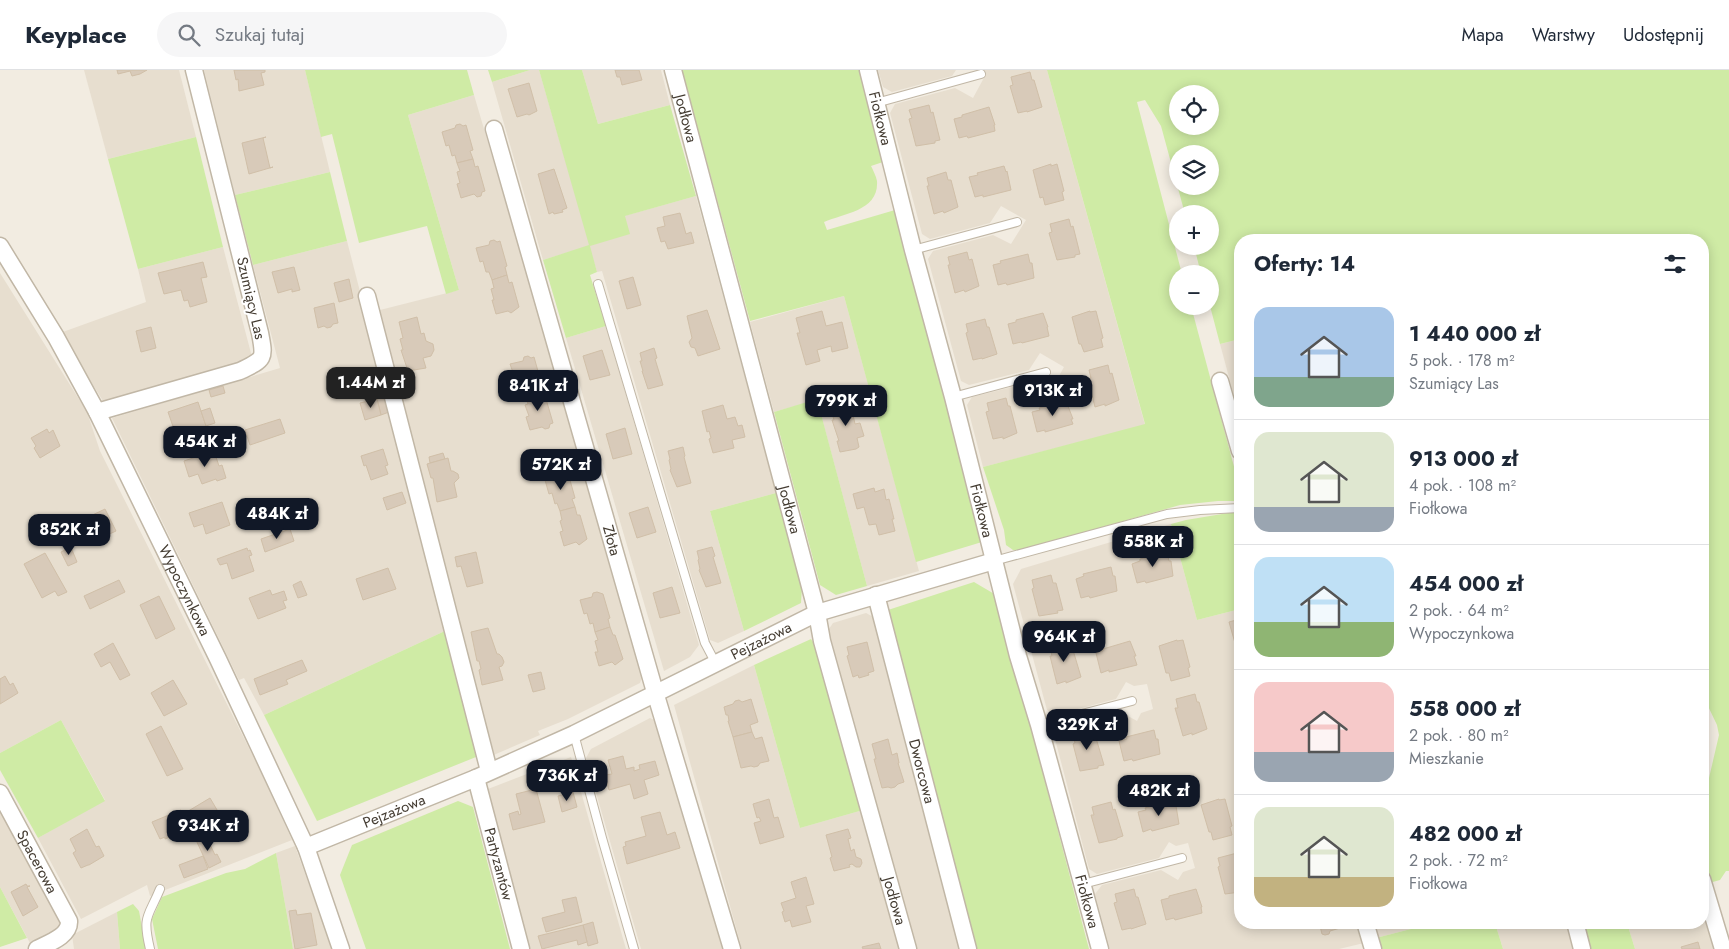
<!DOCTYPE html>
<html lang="pl">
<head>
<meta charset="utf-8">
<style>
	body { margin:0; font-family:Jost,sans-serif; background:#f6f6f7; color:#1f2937; height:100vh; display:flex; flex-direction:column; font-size:19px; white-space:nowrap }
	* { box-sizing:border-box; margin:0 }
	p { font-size:16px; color:#747a83 }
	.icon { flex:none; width:28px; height:28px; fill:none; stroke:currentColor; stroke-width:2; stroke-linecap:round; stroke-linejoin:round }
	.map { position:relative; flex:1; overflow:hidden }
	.side { position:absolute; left:1234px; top:164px; width:475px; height:695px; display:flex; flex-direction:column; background:#fff; border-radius:20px; box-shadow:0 2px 12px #0003 }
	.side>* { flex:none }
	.buttons { position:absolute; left:1169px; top:15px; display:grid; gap:10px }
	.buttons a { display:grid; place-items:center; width:50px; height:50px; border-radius:50%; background:#fff; box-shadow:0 2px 12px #0003; font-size:25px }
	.price { position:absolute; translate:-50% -42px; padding:0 11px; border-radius:10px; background:#111827; color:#fff; font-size:16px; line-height:32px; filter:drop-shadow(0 1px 2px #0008) }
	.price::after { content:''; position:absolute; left:50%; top:30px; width:15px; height:11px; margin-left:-8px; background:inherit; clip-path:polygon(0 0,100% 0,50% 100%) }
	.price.active { background:#222; color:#fff }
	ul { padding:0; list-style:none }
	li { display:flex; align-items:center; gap:15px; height:125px; padding:0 20px }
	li+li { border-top:1px solid #e0e1e3 }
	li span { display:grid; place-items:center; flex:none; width:140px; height:100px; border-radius:15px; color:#555 }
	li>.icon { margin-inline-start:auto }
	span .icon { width:60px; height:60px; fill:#fffc; stroke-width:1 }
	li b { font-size:21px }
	h2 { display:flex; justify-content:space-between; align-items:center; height:60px; padding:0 20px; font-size:21px }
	header { display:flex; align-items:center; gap:30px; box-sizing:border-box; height:70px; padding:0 25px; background:#fff; border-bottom:1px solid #e0e1e3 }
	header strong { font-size:24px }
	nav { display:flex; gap:28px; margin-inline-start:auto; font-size:18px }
	.search { width:350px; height:45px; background:#f6f6f7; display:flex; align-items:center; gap:12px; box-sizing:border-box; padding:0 18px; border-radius:28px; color:#747a83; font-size:19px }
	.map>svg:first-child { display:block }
</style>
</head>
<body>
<header>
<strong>Keyplace</strong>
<div class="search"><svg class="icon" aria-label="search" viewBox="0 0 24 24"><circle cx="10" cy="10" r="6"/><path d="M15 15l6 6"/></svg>Szukaj tutaj</div>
<nav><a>Mapa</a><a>Warstwy</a><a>Udostępnij</a></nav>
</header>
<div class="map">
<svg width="1729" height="879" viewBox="0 0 1729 879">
	<rect width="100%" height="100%" fill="#f2ece1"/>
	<!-- residential -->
	<g fill="#e7decf">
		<path d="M84 0H179L196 67 108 89Z"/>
		<path d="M204 0H305L330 102 235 125Z"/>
		<path d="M530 0H539L590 175 624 146 696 126 776 423 710 441 744 561 718 573 710 570 602 201 597 202 589 176 543 190 492 12Z"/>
		<path d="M582 0H661L670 35 598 54Z"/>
		<path d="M878 0H956L952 6 892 22 883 17Z"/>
		<path d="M980 0H1047L1145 355 983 397 967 335 972 327 1032 312 1050 322 1064 297 1040 283 1029 300 969 315 961 311 928 189 933 181 993 165 1011 174 1026 150 1001 136 990 153 930 169 922 164 890 43 895 34 955 18 973 28 986 4Z"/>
		<path d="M474 25 644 602 640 613 568 649 538 661 540 665 489 687 376 241 459 220 408 45Z"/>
		<path d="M347 171 447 560 264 645 244 608 239 610 112 348 280 298 253 195Z"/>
		<path d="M223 177 252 287 249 292 105 334 60 263 146 232 138 199Z"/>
		<path d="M0 203 87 342 100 381 261 702 292 770 150 826 147 815 81 849 38 768 105 730 61 650 0 683Z"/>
		<path d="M844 226 919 501 867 516 817 330 774 342 750 252Z"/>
		<path d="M606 256 699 575 690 587 664 601 566 268Z"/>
		<path d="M1240 269V348L1220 274Z"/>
		<path d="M1171 454 1197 550 1240 539V852L1358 853 1364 873 1339 879H1110L1095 824 1102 815 1161 800 1178 810 1183 802 1195 798 1188 773 1176 776 1169 772 1159 788 1097 804 1089 799 1054 665 1059 657 1119 641 1137 651 1141 643 1153 639 1147 614 1134 616 1126 612 1116 629 1055 645 1047 640 1013 514 1021 499Z"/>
		<path d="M866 543 875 548 964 879H915L827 562 833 553Z"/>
		<path d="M754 595 800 758 863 740 901 879H742L674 635Z"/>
		<path d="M650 648 658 652 723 879H641L586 688 591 679Z"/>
		<path d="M571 687 626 879H530L488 719Z"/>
		<path d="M0 737 62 851 58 863 30 873 0 817Z"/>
		<path d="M295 776 330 873 331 879H293L276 783Z"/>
		<path d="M1703 832 1716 879H1635L1627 853 1702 852Z"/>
		<path d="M117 842 120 879H74L72 865Z"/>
		<path d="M1372 852 1434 853 1376 868Z"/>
		<path d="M1495 853H1567L1574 879H1503Z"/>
	</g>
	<!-- green -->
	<g fill="#cfeba5" fill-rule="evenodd">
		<path d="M305 0H467L474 25 408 45 459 220 446 224 427 156 359 173 332 64 321 67Z"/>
		<path d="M488 0H530L492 12Z"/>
		<path d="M539 0H582L598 54 670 35 696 126 625 146 630 164 590 176 597 202 590 205 606 256 566 268 543 190 589 175Z"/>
		<path d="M682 0H860L883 92 871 96C873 100 876 106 877 111 879 141 844 143 824 152L827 160 895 140 982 472 916 492 844 226 750 251Z"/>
		<path d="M1047 0H1729V801H1726L1720 810 1709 813 1702 790 1703 710 1709 708 1719 665 1717 655 1706 632 1702 630V170H1240V269L1220 274 1210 236V204H1201L1194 176H1210V144H1185L1161 56 1145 30 1137 32 1182 204H1178V236H1191L1240 419V431H1218L1180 435 1018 481 1013 480 1006 475 1004 460 983 397 1145 354ZM1178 24H1210V56H1178ZM1178 84H1210V116H1178Z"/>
		<path d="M196 67 223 177 138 199 108 89Z"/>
		<path d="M330 102 347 171 253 195 235 125Z"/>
		<path d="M817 329 867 516 836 525 820 515 774 342Z"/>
		<path d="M776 423 802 517 801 533 744 561 710 441Z"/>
		<path d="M1240 441V539L1197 550 1171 454 1186 450Z"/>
		<path d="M974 512 996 525 1089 879H973L888 540Z"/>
		<path d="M447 560 476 687 317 751 264 645Z"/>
		<path d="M811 569 818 579 863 740 800 758 754 595Z"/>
		<path d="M61 650 105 731 38 768 0 700V683Z"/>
		<path d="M458 731 473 737 510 879H366L340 805 352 775Z"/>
		<path d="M276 783 293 879H158L152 849 162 827 226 803 245 799Z"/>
		<path d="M0 817 27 868 0 877Z"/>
		<path d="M133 834 139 841 146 879H120L117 842Z"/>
		<path d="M1434 853H1495L1503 879H1379L1376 868Z"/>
		<path d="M1582 853H1627L1635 879H1589Z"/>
	</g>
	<!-- building -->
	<g fill="#d8cab9" stroke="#d0bfa8">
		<path d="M117 0H147L140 4 132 6 130 1 118 4Z"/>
		<path d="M234 0H265V2L261 3 264 15 239 21 238 9 236 10Z"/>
		<path d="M615 0H639L642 10 622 15 620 7H617Z"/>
		<path d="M1030 2 1032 10H1034L1042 37 1027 42V41L1018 43 1010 16 1013 15 1011 7Z"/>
		<path d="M529 13 537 41 529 45 527 44 517 47 508 19Z"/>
		<path d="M929 35 931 43 933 42 940 70 935 71V73L916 76 909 49 912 48 909 40Z"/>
		<path d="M989 37 995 55H994L995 61 968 68 967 66 959 68 954 49 962 47V45Z"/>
		<path d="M460 54 463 56 466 55 473 80 470 81 473 89 457 93 455 85 452 86 449 75 446 76 442 62 455 58 456 55Z"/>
		<path d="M266 67 263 68 270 98 273 97 249 104 242 73Z"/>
		<path d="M473 89 475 97 478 96 485 121 482 122 481 126 477 127 474 124 461 128 457 114 460 113 457 102 460 101 457 93Z"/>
		<path d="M1051 94V96L1057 94 1064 121 1062 122 1064 130 1045 135 1043 127 1040 128 1033 100Z"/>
		<path d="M1004 96 1006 102 1007 101 1011 120 983 127V125L975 127 969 107 978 105 977 103Z"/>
		<path d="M554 99 567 138 562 140 563 142 554 144 553 142 549 144 538 104Z"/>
		<path d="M946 102 948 110H951L958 137 944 143 943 141 934 144 927 116H929L927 108Z"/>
		<path d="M680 143 686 164 691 162 694 173 668 179 665 171 661 172 657 158 665 156 663 147Z"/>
		<path d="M1069 149 1071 157 1073 156 1080 184 1075 185V187L1057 190 1049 163 1052 162 1050 154Z"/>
		<path d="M494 170 497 172 500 171 507 196 505 197 507 205 492 210 489 202H486L483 191 480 192 476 178 489 175 490 171Z"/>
		<path d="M967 182 969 190 972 189 979 216 965 222 964 220 955 223 948 195H950L948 187Z"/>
		<path d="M1028 184 1030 193H1032L1034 208 1007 215 1006 213 998 215 993 195 1001 193 1000 191Z"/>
		<path d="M203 192 207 207 201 208 207 232 190 237 188 230 184 231 181 220 164 224 158 203Z"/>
		<path d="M294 197 300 220 292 222V219L278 223 272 202Z"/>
		<path d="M507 205 509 213 512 212 519 237 511 243 508 241 496 244 492 230H494L491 219 494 218 492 210Z"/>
		<path d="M633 207 641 235 627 239 619 211Z"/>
		<path d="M349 209 353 228 339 232 334 213Z"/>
		<path d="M334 233 338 253 333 254 331 257 327 258 324 256 318 258 314 238Z"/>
		<path d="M707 240 720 279 698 286 695 278 691 277 689 272 692 268 687 246Z"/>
		<path d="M822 241 826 256 842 252 848 278 832 282 831 276 817 280 820 291 806 295 797 263H800L796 248Z"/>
		<path d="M1090 241V242L1096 241 1103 268 1101 269 1103 277 1084 282 1081 274H1079L1072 247Z"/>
		<path d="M1043 243 1048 257H1047L1049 266 1022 273 1021 272 1013 274 1008 254 1016 252V250Z"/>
		<path d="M417 247 421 264 424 263 426 271 433 274 434 280 431 286 423 288 426 298 408 301 401 280H403L400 269 403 268 399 252Z"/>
		<path d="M985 249 987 257H989L997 284 982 289V288L973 290 966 263 968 262 966 254Z"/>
		<path d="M151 257 156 278 141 282 136 261Z"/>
		<path d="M654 278 657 288 655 289 663 315 648 319 642 301H643L640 291H642L640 283Z"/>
		<path d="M602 280 610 305 590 310 583 286Z"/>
		<path d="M528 286 531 288 534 287 541 312 538 313 541 321 526 326 523 317 521 318 517 307 515 308 510 294 523 291 524 287Z"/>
		<path d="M1108 295 1110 304 1112 303 1119 330 1105 336V334L1095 337 1088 309 1091 308 1089 300Z"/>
		<path d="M223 316 225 323 211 327 209 320Z"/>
		<path d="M541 321 543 330 546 329 553 353 550 354 549 358 545 359 542 357 530 360 526 347 529 346 525 335 528 334 526 326Z"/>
		<path d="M384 327 389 342 381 345 377 329Z"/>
		<path d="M1006 328 1008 336H1010L1017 363 1003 369V367L993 369 986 342 989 341 987 333Z"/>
		<path d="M377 329 381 345 365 350 360 333Z"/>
		<path d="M850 331 855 354 860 353 864 366 857 368 859 377 856 379 840 382 837 371H839L832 350H834L830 336Z"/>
		<path d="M1066 331 1073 349H1071L1073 354 1045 362V360L1037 362 1032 342 1040 340 1039 338Z"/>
		<path d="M198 332 206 356 176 365 168 342Z"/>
		<path d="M723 335 727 349 735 347 738 356 742 355 745 367 732 370 734 378 713 383 709 369 711 368 709 361 707 362 702 341Z"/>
		<path d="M210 338 215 353 206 356 201 341Z"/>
		<path d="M280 349 285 363 250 375 245 360Z"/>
		<path d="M625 358 632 384 613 389 606 364Z"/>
		<path d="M47 359 49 363 53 360 60 376 40 388 34 378 36 376 31 368Z"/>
		<path d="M683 377 685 386 684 387 691 413 677 417 670 400 671 399 669 390 670 389 668 381Z"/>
		<path d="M383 379 388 395 385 396 388 404 371 410 366 395 364 396 361 386Z"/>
		<path d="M214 381 219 396 222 395 226 408 217 411 216 409 202 414 198 404 189 407 184 391Z"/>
		<path d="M443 383 445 389 430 393 429 387Z"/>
		<path d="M448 388 451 401H453L458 404 459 408 454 413 457 427 437 432 433 408H431L427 394Z"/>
		<path d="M562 402 565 404 568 403 575 428 572 429 575 437 560 441 557 433 555 434 552 423 549 424 545 410 557 406 558 403Z"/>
		<path d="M874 418 875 422 884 419 886 430 889 429 894 449H892L895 461 879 465 876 454 869 455 864 437 857 439 853 424Z"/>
		<path d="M402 422 406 433 387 440 383 428Z"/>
		<path d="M290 430 295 442 257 457 252 444Z"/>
		<path d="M222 432 230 455 206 464 203 454 194 457 189 443Z"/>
		<path d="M575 437 577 445H580L587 469 579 475 576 472 564 476 560 462 563 461 560 451 562 450 560 441Z"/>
		<path d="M648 437 656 462 637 468 629 443Z"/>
		<path d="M105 439 116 461 92 472 89 467 80 472 70 452 81 446 82 450Z"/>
		<path d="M290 459 294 471 265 482 261 469Z"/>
		<path d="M70 475 77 492 68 496 61 482 65 480 64 478Z"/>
		<path d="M712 477 715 486 713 487 721 513 706 517 699 500 700 499 698 490 699 489 697 481Z"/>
		<path d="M247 478 248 481 250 480 252 485 249 486 254 501 232 509 227 493 220 495 217 489Z"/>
		<path d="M476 482 483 513 467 517 461 496 457 497 455 487Z"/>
		<path d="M1167 482 1169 491H1171L1173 506 1146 513 1145 511 1137 513 1132 494 1140 491V489Z"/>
		<path d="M45 483 67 522 58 526 55 521 42 528 24 494Z"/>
		<path d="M1111 497 1113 506H1115L1117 521 1090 528 1089 526 1081 528 1076 509 1084 506 1083 504Z"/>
		<path d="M388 498 396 519 363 530 356 509Z"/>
		<path d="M1051 505 1053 513H1056L1063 540 1057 541 1058 543 1039 546 1032 519 1034 518 1032 510Z"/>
		<path d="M119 510 125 522 90 539 84 526Z"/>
		<path d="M301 511 307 525 298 528 293 515Z"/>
		<path d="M672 517 680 543 660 548 653 523Z"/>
		<path d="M270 520 272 525 284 521 287 530 283 531 286 538 258 549 249 528Z"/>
		<path d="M597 522 603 524 610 548 608 549 610 557 595 562 593 553 590 554 587 543 584 544 580 530 592 527 593 523Z"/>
		<path d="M159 526 175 559 156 569 140 535Z"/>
		<path d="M1240 549V579L1237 580 1229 552Z"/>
		<path d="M610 557 613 565H615L623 589 615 595 612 592 599 596 595 582H598L595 571 598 570 595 562Z"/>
		<path d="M488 558 497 584H499L502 587 504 592 502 596 499 597 503 610 482 615 479 600 481 599 479 591H477L471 562Z"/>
		<path d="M1177 570V571L1183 570 1190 597 1188 598 1190 606 1171 611 1169 603H1166L1159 576Z"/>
		<path d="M1130 571 1136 586H1134L1137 595 1109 602V600L1101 603 1096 583 1103 581V579Z"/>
		<path d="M867 572 874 601 868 603 869 605 859 608 858 605 853 607 847 586 849 585 847 577Z"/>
		<path d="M1069 572 1071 580H1073L1081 607 1066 613V611L1057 614 1050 586H1052L1050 577Z"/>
		<path d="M113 573 130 605 120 610 110 592 101 597 94 584Z"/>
		<path d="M302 590 307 601 286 610 288 614 260 625 254 609Z"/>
		<path d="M541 602 545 619 533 622 528 605Z"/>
		<path d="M5 606 10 615 13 613 18 623 0 634V609Z"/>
		<path d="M173 610 187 634 164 646 151 623Z"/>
		<path d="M1195 624 1197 632H1199L1207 659 1192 665V663L1183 666 1175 638H1178L1176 629Z"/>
		<path d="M751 629 758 652 750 655 752 662 733 667 728 651H729L728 645H726L724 637 733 634 735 631 739 630 742 632Z"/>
		<path d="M161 656 183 699 167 706 146 664Z"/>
		<path d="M1092 660 1094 668H1096L1104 695 1098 696V698L1080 701 1073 674 1075 673 1073 665Z"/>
		<path d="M1154 660 1156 669H1158L1160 684 1133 691 1132 689 1124 691 1119 671 1127 669 1126 667Z"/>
		<path d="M752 662 755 669 762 667 769 691 760 693 758 696 754 697 751 696 741 698 733 667Z"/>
		<path d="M888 669 892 685 897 683 899 693H898L904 712 898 714 895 717 891 718 888 717 882 718 874 689H876L872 674Z"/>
		<path d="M623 686 626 699 634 697V701L640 699 639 695 655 691 659 705 644 710 648 724 634 729 630 714 609 720 605 705 612 704 608 690Z"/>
		<path d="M536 719 545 752 513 760 509 744 518 741 519 745 521 744 516 724Z"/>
		<path d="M573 722 577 737 562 742 558 726Z"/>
		<path d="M210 728 220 745 211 750 213 754 207 757 205 753 197 758 195 756 193 757 185 743Z"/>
		<path d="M769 729 774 748 778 747 784 767 760 774 754 753 761 751 759 747 757 748 753 734Z"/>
		<path d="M1219 729V730L1225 729 1232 756 1230 757 1232 765 1213 770 1211 762H1209L1201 735Z"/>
		<path d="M1173 730 1174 736H1176L1179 754 1152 761 1151 759 1143 762 1138 742 1146 740 1145 738Z"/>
		<path d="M1111 732 1113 740 1115 739 1123 766 1117 768V769L1099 773 1091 745H1094L1092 737Z"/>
		<path d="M181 740 186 752 178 755 181 762 165 769V767L160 769 152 752Z"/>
		<path d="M660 742 667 765 675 762 680 778 627 794 623 777 626 776 625 772 646 766 641 747Z"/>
		<path d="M87 759 96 777 99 776 104 786 89 795H88L81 798 73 783 76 781 70 769Z"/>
		<path d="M848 759 851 768 848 769 851 781 854 779 856 787 861 789 862 793 860 797H856L852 794 849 795 850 797 834 801 830 788 832 787 826 765Z"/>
		<path d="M206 766 215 785 217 784 221 792 209 798 196 770Z"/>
		<path d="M1237 783 1240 791V822L1225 824 1218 797 1220 796 1218 788Z"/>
		<path d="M203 786 208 799 184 808 179 795Z"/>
		<path d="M806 807 814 834 806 836 811 852 792 857 790 850 785 852 782 842 784 841 781 833 796 828 791 812Z"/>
		<path d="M26 814 27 816H30L27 817 38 837 23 846 11 822Z"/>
		<path d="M1134 819 1136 827H1138L1146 854 1131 859V858L1122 860 1114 833 1117 832 1115 824Z"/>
		<path d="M1196 819 1202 837H1201L1202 843 1175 850 1174 848 1166 850 1161 830 1169 828V826Z"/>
		<path d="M576 827 582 852 546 862 542 848 565 842 562 830Z"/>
		<path d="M296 840 297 845 311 843 317 875 295 879 289 841Z"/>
		<path d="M593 852 598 873 588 876 583 855Z"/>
		<path d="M1309 852H1339L1340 858 1330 861 1329 864 1325 865 1322 864 1320 856 1311 858Z"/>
		<path d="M583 855 587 872 578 875 577 870 542 879 538 866Z"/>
		<path d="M1698 872 1700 879H1682L1681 877Z"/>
		<path d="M879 873 881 879H863L862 877Z"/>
	</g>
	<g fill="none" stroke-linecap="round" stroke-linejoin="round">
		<defs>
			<g id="lane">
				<path d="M876 33 981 4"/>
				<path d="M913 180 1017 152"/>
				<path d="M598 214 705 573 715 592"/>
				<path d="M953 327 1046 302"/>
				<path d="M994 491 1167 444 1200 440 1240 438"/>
				<path d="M1039 655 1132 631"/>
				<path d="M574 664 602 768 634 879"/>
				<path d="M1083 814 1182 788"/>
				<path d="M150 879C142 845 148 848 160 819"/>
			</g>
			<g id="street">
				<path id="s1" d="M673 0 817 543 822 571 908 879"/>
				<path id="s2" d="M868 0 913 180 953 327 1018 586 1039 655 1100 879"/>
				<path id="s3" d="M494 59 655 622 732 879"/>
				<path id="s4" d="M0 176 56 267 97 342 218 589 306 777 341 879"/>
				<path d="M367 226 489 701"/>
				<path d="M1220 311 1240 381"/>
				<path d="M97 342 240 301C265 289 265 289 260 263L194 0"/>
				<path id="s5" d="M876 525 968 879"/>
				<path id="s6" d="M476 708 521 879"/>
				<path id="s7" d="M0 723 69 851C70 866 49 873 37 879"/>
				<path id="s8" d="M306 777 476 708 574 664 817 543 994 491"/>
				<path d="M1702 809 1723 879"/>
				<path d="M1365 852 1373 879"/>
				<path d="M1575 852 1582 879"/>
			</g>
		</defs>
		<!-- lane casing -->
		<use href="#lane" stroke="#c1b7a6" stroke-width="10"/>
		<!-- street casing -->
		<use href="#street" stroke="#c1b7a6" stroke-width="19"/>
		<!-- lane -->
		<use href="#lane" stroke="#fff" stroke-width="8"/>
		<!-- street -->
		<use href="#street" stroke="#fff" stroke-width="16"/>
	</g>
	<g text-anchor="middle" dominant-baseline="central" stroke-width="4" stroke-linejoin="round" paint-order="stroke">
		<!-- street labels -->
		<g font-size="15" fill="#443c32" stroke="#fff">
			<text stroke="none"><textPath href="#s1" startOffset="50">Jodłowa</textPath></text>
			<text stroke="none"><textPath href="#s2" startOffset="50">Fiołkowa</textPath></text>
			<text transform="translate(251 228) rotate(77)">Szumiący Las</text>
			<text stroke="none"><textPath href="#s1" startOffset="455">Jodłowa</textPath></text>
			<text stroke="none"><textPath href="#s2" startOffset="455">Fiołkowa</textPath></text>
			<text stroke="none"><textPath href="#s3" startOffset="428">Złota</textPath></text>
			<text stroke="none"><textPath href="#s4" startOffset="391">Wypoczynkowa</textPath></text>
			<text stroke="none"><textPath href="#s8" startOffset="500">Pejzażowa</textPath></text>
			<text stroke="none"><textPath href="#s5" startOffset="182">Dworcowa</textPath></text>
			<text stroke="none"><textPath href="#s8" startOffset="95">Pejzażowa</textPath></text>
			<text stroke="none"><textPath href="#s7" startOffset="78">Spacerowa</textPath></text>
			<text stroke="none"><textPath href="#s6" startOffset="89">Partyzantów</textPath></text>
			<text stroke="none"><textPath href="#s1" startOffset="860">Jodłowa</textPath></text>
			<text stroke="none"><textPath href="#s2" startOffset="860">Fiołkowa</textPath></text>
		</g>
	</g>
</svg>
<div class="buttons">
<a><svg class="icon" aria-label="locate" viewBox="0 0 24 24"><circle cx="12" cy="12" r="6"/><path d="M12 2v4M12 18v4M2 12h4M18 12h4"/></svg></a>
<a><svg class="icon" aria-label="layers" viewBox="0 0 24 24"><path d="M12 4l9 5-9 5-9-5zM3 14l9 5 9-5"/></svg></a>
<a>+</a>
<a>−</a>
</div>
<b class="price active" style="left:371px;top:339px">1.44M zł</b>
<b class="price" style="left:538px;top:342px">841K zł</b>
<b class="price" style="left:1053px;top:347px">913K zł</b>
<b class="price" style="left:846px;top:357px">799K zł</b>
<b class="price" style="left:205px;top:398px">454K zł</b>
<b class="price" style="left:561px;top:421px">572K zł</b>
<b class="price" style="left:277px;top:470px">484K zł</b>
<b class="price" style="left:69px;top:486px">852K zł</b>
<b class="price" style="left:1153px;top:498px">558K zł</b>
<b class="price" style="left:1064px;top:593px">964K zł</b>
<b class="price" style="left:1087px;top:681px">329K zł</b>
<b class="price" style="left:567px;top:732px">736K zł</b>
<b class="price" style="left:1159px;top:747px">482K zł</b>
<b class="price" style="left:208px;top:782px">934K zł</b>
<section class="side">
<h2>Oferty: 14<svg class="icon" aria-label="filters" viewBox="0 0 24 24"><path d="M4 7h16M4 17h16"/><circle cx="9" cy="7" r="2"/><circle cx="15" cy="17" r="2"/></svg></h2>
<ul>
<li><span style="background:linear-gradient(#a9c7e8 70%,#7fa58c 0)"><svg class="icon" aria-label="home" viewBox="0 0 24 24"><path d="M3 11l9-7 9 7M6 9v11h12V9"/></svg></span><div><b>1 440 000 zł</b><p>5 pok. · 178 m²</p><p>Szumiący Las</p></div></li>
<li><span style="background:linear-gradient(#dfe7d0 75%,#9aa5b1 0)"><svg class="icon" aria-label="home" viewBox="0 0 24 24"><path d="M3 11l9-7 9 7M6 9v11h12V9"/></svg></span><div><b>913 000 zł</b><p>4 pok. · 108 m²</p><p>Fiołkowa</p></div></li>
<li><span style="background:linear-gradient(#bfe0f5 65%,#8fb573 0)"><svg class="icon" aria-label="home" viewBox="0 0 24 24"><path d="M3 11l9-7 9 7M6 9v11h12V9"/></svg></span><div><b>454 000 zł</b><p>2 pok. · 64 m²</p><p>Wypoczynkowa</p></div></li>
<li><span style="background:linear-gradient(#f6c9c9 70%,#9aa5b1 0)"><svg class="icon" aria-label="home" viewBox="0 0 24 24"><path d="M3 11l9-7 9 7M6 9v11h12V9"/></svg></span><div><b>558 000 zł</b><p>2 pok. · 80 m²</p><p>Mieszkanie</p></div></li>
<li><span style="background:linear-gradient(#dfe7d0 70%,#c2b280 0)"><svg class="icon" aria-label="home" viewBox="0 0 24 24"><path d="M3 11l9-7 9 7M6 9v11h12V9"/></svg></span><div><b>482 000 zł</b><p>2 pok. · 72 m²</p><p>Fiołkowa</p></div></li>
</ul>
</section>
</div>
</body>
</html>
